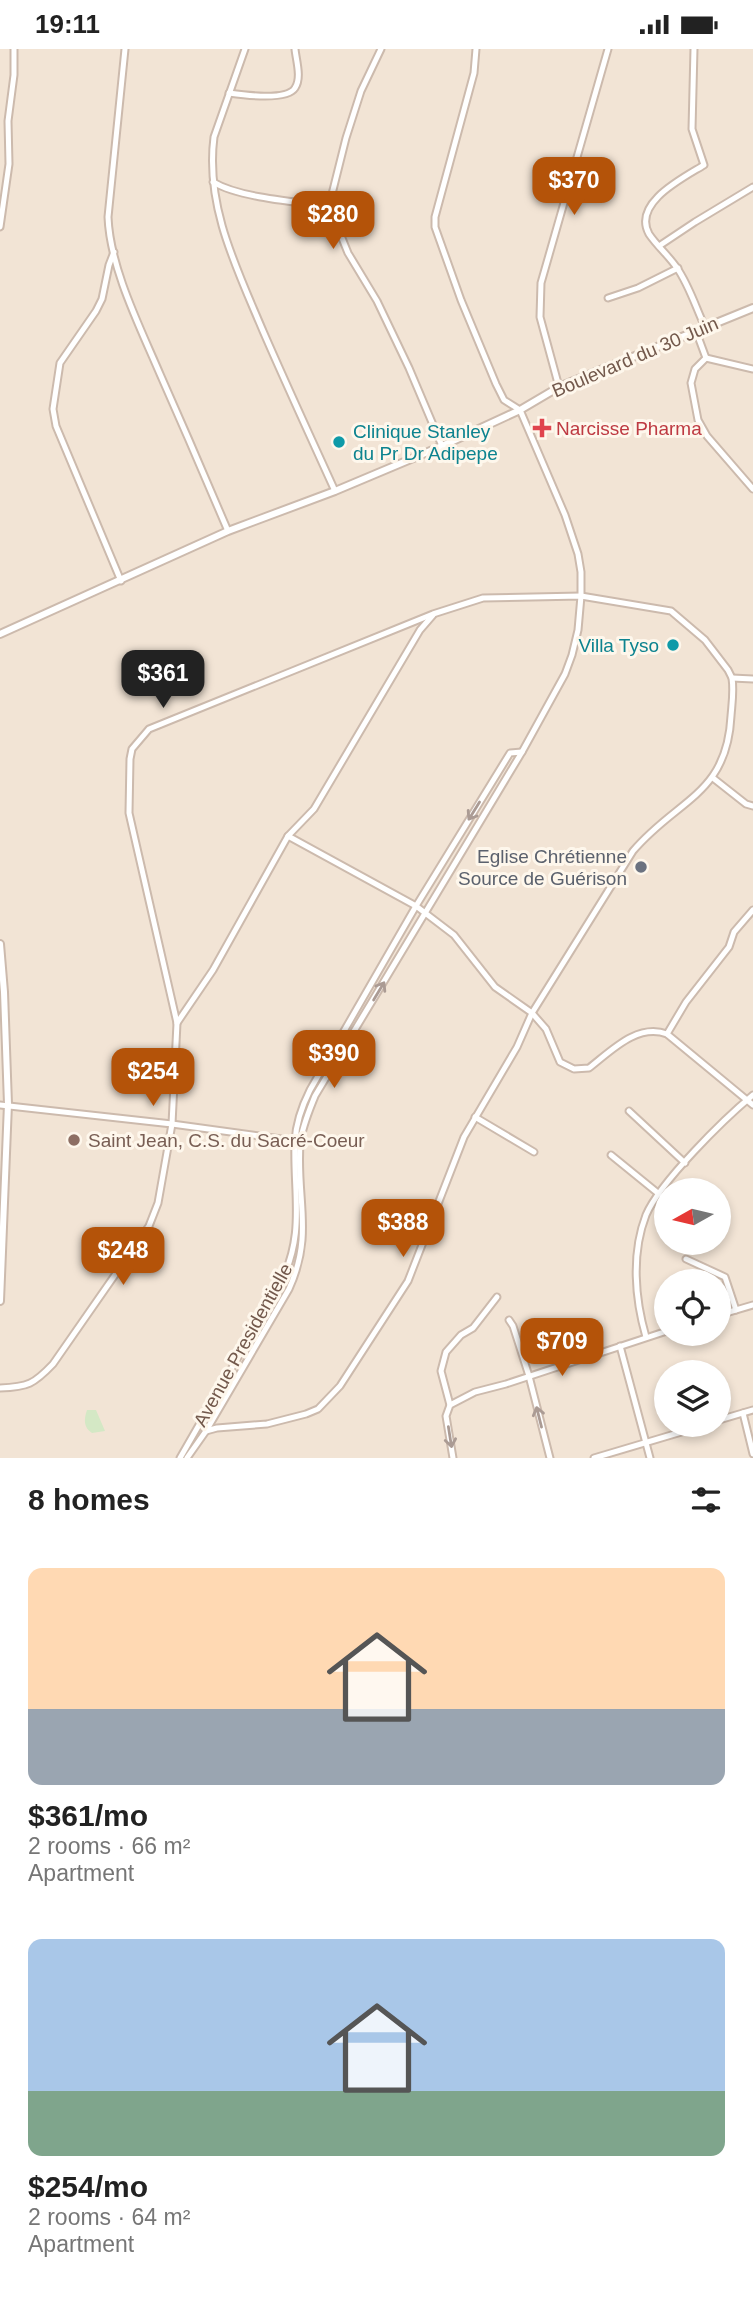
<!DOCTYPE html>
<html lang="en">
<head>
<meta charset="utf-8">
<style>
	body { margin:0; font-family:Helvetica,sans-serif; background:#f6f6f6; color:#222; height:100vh; display:flex; flex-direction:column; font-size:26px; white-space:nowrap }
	* { box-sizing:border-box; margin:0 }
	p { font-size:23px; color:#767676 }
	.icon { flex:none; width:38px; height:38px; fill:none; stroke:currentColor; stroke-width:2; stroke-linecap:round; stroke-linejoin:round }
	.map { position:relative; height:1409px; overflow:hidden }
	.sheet { display:flex; flex-direction:column; background:#fff; flex:1 }
	.sheet>* { flex:none }
	.needle { width:46px; rotate:262deg }
	.fabs { position:absolute; left:654px; top:1129px; display:grid; gap:14px }
	.fabs a { display:grid; place-items:center; width:77px; height:77px; border-radius:50%; background:#fff; box-shadow:0 4px 10px #0003; font-size:35px }
	.price { position:absolute; translate:-50% -60px; padding:0 16px; border-radius:14px; background:#b45309; color:#fff; font-size:23px; line-height:46px; filter:drop-shadow(0 2px 4px #0008) }
	.price::after { content:''; position:absolute; left:50%; top:42px; width:21px; height:16px; margin-left:-10px; background:inherit; clip-path:polygon(0 0,100% 0,50% 100%) }
	.price.on { background:#222; color:#fff }
	ul { padding:0; list-style:none }
	li { display:grid; align-content:center; gap:14px; height:371px; padding:0 28px }
	li span { display:grid; place-items:center; height:217px; border-radius:14px; color:#555 }
	li>.icon { margin-inline-start:auto }
	span .icon { width:126px; height:126px; fill:#fffc; stroke-width:1 }
	li b { font-size:30px }
	h2 { display:flex; justify-content:space-between; align-items:center; height:84px; padding:0 28px; font-size:30px }
	.status { display:flex; justify-content:space-between; align-items:center; height:49px; padding:0 35px; background:#fff; direction:ltr }
	.status svg { height:19px; fill:currentColor }
	.map>svg:first-child { display:block }
</style>
</head>
<body>
<div class="status"><b>19:11</b><svg viewBox="0 0 49 12"><path d="M0 12V9h3v3zM5 12V6h3v6zM10 12V3h3v9zM15 12V0h3v12zM26 1h20v11H26zM47 4h2v5h-2z"/></svg></div>
<div class="map">
<svg width="753" height="1409" viewBox="0 0 753 1409">
	<rect width="100%" height="100%" fill="#fbf2e6"/>
	<!-- residential -->
	<path fill="#f2e4d5" fill-rule="evenodd" d="M0 0H753V1409H0ZM667 1141H719V1194H667ZM667 1232H719V1284H667ZM667 1323H719V1376H667Z"/>
	<!-- green -->
	<path fill="#d4e8c5" d="M87 1361H96L105 1382 92 1384C83 1378 84 1370 87 1361Z"/>
	<g fill="none" stroke-linecap="round" stroke-linejoin="round">
		<defs>
			<g id="minor">
				<path d="M125 0 108 168C110 219 140 278 160 325 183 377 206 430 228 482"/>
				<path d="M245 0 214 88C205 157 237 220 263 282 286 335 311 389 335 442"/>
				<path d="M381 0 361 42 346 89 329 157 348 204 377 252 409 319 442 397"/>
				<path d="M694 0 692 80 704 116C683 129 632 154 649 185 657 197 669 207 677 219 689 236 696 259 705 278"/>
				<path d="M229 44C243 46 287 52 295 39 302 29 296 11 295 0"/>
				<path d="M213 133C240 149 297 153 329 157"/>
				<path d="M0 178 9 115 8 72 14 26V0"/>
				<path d="M659 197 695 173 753 138"/>
				<path d="M114 203 109 216 102 250 96 262 60 314 53 360 56 377 121 532"/>
				<path d="M608 249 638 239 678 219"/>
				<path d="M696 282 706 309 695 320 691 334 698 371 707 387 753 440"/>
				<path d="M706 309 753 320"/>
				<path d="M559 338 540 268 541 234 608 0"/>
				<path d="M732 629 753 630"/>
				<path d="M713 729 746 755 753 757"/>
				<path d="M288 787 416 857 454 886 495 938 532 964 546 980 560 1013 574 1020 589 1019C611 1002 637 974 667 985L753 1056"/>
				<path d="M177 974 213 921 288 787 314 760 420 581 433 566"/>
				<path d="M667 985 686 953 729 898 734 883 753 861"/>
				<path d="M0 1056 172 1075 296 1092"/>
				<path d="M629 1062 685 1114"/>
				<path d="M475 1068 534 1103"/>
				<path d="M611 1106 659 1145"/>
				<path d="M686 1210 725 1228 736 1261"/>
				<path d="M719 1266 753 1256"/>
				<path d="M509 1271 513 1277 529 1327 550 1409"/>
				<path d="M646 1288C635 1250 631 1205 646 1166 660 1133 724 1070 753 1046"/>
				<path d="M620 1297 650 1409"/>
				<path d="M0 1339C28 1338 34 1335 53 1315L149 1177 158 1154 172 1075 177 974 129 764 130 710 132 700 149 680 433 565 483 549 581 547 671 562 705 591 728 621 732 629C734 642 732 654 731 667 727 746 677 750 633 802L532 964 517 998 464 1088 408 1232 340 1337 318 1360 306 1365 267 1375 217 1379 206 1382"/>
				<path d="M450 1356 441 1322 446 1303 461 1286 473 1279 497 1248"/>
				<path d="M743 1364 753 1405"/>
				<path d="M719 1371 753 1361"/>
				<path d="M180 1409 280 1235C306 1184 293 1146 295 1092 296 1074 302 1057 310 1041L416 857 510 704 522 703"/>
				<path d="M187 1409 206 1382 289 1240C314 1185 296 1150 300 1095 302 1078 309 1062 315 1047L522 703 565 625 572 606 578 581 581 547V523L578 505 565 466 520 361 504 351 496 335 461 251 435 178V168L474 24 476 0"/>
				<path d="M453 1409 446 1367 450 1356 475 1343 506 1335 667 1282"/>
				<path d="M594 1409 705 1376"/>
			</g>
			<g id="tertiary">
				<path d="M0 585 228 482 335 442 442 397 520 361 559 338 753 259"/>
				<path d="M0 895 4 943 8 1055 0 1252"/>
			</g>
		</defs>
		<!-- minor casing -->
		<use href="#minor" stroke="#ccbaad" stroke-width="9"/>
		<!-- tertiary casing -->
		<use href="#tertiary" stroke="#ccbaad" stroke-width="10"/>
		<!-- minor -->
		<use href="#minor" stroke="#fff" stroke-width="5"/>
		<!-- tertiary -->
		<use href="#tertiary" stroke="#fff" stroke-width="6"/>
	</g>
	<!-- one-way arrows -->
	<defs><path id="oneway-shaft" d="M-6 0H5M1.5-3L5.5 0L1.5 3" fill="none" stroke-width="1.6" stroke-linecap="round" stroke-linejoin="round" transform="scale(1.75)"/></defs>
	<g stroke="#ab9b94">
		<use href="#oneway-shaft" transform="translate(474 762) rotate(122)"/>
		<use href="#oneway-shaft" transform="translate(379 942) rotate(-59)"/>
		<use href="#oneway-shaft" transform="translate(539 1368) rotate(-104)"/>
		<use href="#oneway-shaft" transform="translate(450 1388) rotate(81)"/>
	</g>
	<!-- markers -->
	<path fill="#e0444e" stroke="#fef7ec" stroke-width="2.5" d="M538.5 368.5h7v7h7v7h-7v7h-7v-7h-7v-7h7z"/>
	<g fill="#0f9aa8" stroke="#fef7ec" stroke-width="2.5">
		<circle cx="339" cy="393" r="7"/>
		<circle cx="673" cy="596" r="7"/>
	</g>
	<circle fill="#6b7280" stroke="#fef7ec" stroke-width="2.5" cx="641" cy="818" r="7"/>
	<circle fill="#8d6e63" stroke="#fef7ec" stroke-width="2.5" cx="74" cy="1091" r="7"/>
	<g text-anchor="middle" dominant-baseline="central" stroke-width="6" stroke-linejoin="round" paint-order="stroke">
		<!-- street labels -->
		<g font-size="19" fill="#73594c" stroke="#fef7ec">
			<text transform="translate(635 308) rotate(-23)">Boulevard du 30 Juin</text>
			<text transform="translate(243 1296) rotate(-61)">Avenue Presidentielle</text>
		</g>
		<!-- health labels -->
		<g font-size="19" fill="#be3a42" stroke="#fef7ec" text-anchor="start">
			<text x="556" y="379">Narcisse Pharma</text>
		</g>
		<!-- culture labels -->
		<g font-size="19" fill="#0d838f" stroke="#fef7ec" text-anchor="start">
			<text x="353" y="382">Clinique Stanley<tspan x="353" dy="22">du Pr Dr Adipepe</tspan></text>
			<text x="659" y="596" text-anchor="end">Villa Tyso</text>
		</g>
		<!-- worship labels -->
		<g font-size="19" fill="#5b616d" stroke="#fef7ec" text-anchor="end">
			<text x="627" y="807">Eglise Chrétienne<tspan x="627" dy="22">Source de Guérison</tspan></text>
		</g>
		<!-- education labels -->
		<g font-size="19" fill="#785e54" stroke="#fef7ec" text-anchor="start">
			<text x="88" y="1091">Saint Jean, C.S. du Sacré-Coeur</text>
		</g>
	</g>
</svg>
<div class="fabs">
<a><svg class="needle" viewBox="-14 -14 28 28"><path d="M0-13l5 13h-10z" fill="#e53935"/><path d="M0 13l5-13h-10z" fill="#767676"/></svg></a>
<a><svg class="icon" aria-label="locate" viewBox="0 0 24 24"><circle cx="12" cy="12" r="6"/><path d="M12 2v4M12 18v4M2 12h4M18 12h4"/></svg></a>
<a><svg class="icon" aria-label="layers" viewBox="0 0 24 24"><path d="M12 4l9 5-9 5-9-5zM3 14l9 5 9-5"/></svg></a>
</div>
<b class="price" style="left:574px;top:168px">$370</b>
<b class="price" style="left:333px;top:202px">$280</b>
<b class="price on" style="left:163px;top:661px">$361</b>
<b class="price" style="left:334px;top:1041px">$390</b>
<b class="price" style="left:153px;top:1059px">$254</b>
<b class="price" style="left:403px;top:1210px">$388</b>
<b class="price" style="left:123px;top:1238px">$248</b>
<b class="price" style="left:562px;top:1329px">$709</b>
</div>
<section class="sheet">
<h2>8 homes<svg class="icon" aria-label="filters" viewBox="0 0 24 24"><path d="M4 7h16M4 17h16"/><circle cx="9" cy="7" r="2"/><circle cx="15" cy="17" r="2"/></svg></h2>
<ul>
<li><span style="background:linear-gradient(#ffd9b3 65%,#9aa5b1 0)"><svg class="icon" aria-label="home" viewBox="0 0 24 24"><path d="M3 11l9-7 9 7M6 9v11h12V9"/></svg></span><div><b>$361/mo</b><p>2 rooms · 66 m²</p><p>Apartment</p></div></li>
<li><span style="background:linear-gradient(#a9c7e8 70%,#7fa58c 0)"><svg class="icon" aria-label="home" viewBox="0 0 24 24"><path d="M3 11l9-7 9 7M6 9v11h12V9"/></svg></span><div><b>$254/mo</b><p>2 rooms · 64 m²</p><p>Apartment</p></div></li>
</ul>
</section>
</body>
</html>
